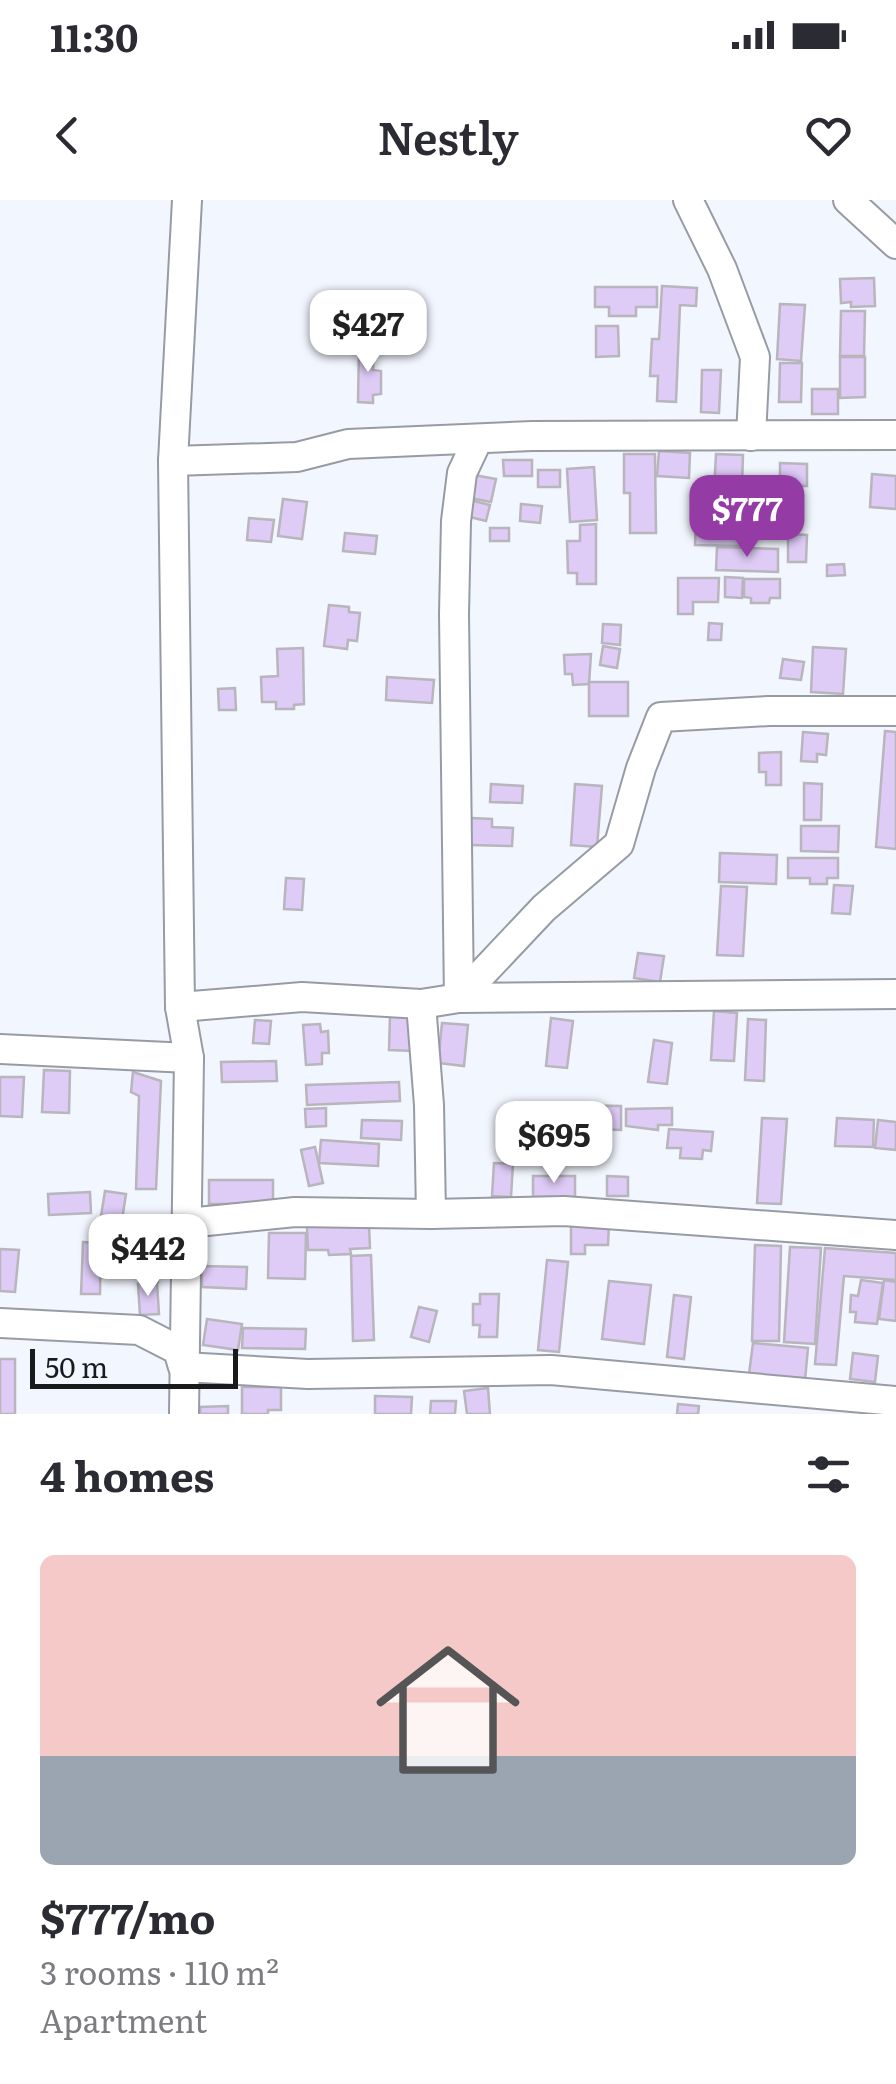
<!DOCTYPE html>
<html lang="en">
<head>
<meta charset="utf-8">
<style>
	body { margin:0; font-family:Literata,serif; background:#f2f2f3; color:#2b2b33; height:100vh; display:flex; flex-direction:column; font-size:38px; white-space:nowrap }
	* { box-sizing:border-box; margin:0 }
	p { font-size:32px; color:#7c7c81 }
	.icon { flex:none; width:55px; height:55px; fill:none; stroke:currentColor; stroke-width:2; stroke-linecap:round; stroke-linejoin:round }
	.map { position:relative; height:1214px; overflow:hidden }
	.side { display:flex; flex-direction:column; background:#fff; flex:1 }
	.side>* { flex:none }
	.scale { position:absolute; left:30px; bottom:25px; width:208px; box-sizing:border-box; padding-left:10px; border:5px solid #181a1c; border-top:0; font-size:28px; line-height:35px; white-space:nowrap; color:#181a1c; -webkit-text-stroke:8px #f2f6fe; paint-order:stroke }
	.price { position:absolute; translate:-50% -85px; padding:0 22px; border-radius:20px; background:#fff; color:#222; font-size:32px; line-height:65px; filter:drop-shadow(0 2px 5px #0008) }
	.price::after { content:''; position:absolute; left:50%; top:60px; width:30px; height:22px; margin-left:-15px; background:inherit; clip-path:polygon(0 0,100% 0,50% 100%) }
	.price.on { background:#953ba6; color:#fff }
	ul { padding:0; list-style:none }
	li { display:grid; align-content:center; gap:20px; height:530px; padding:0 40px }
	li span { display:grid; place-items:center; height:310px; border-radius:15px; color:#555 }
	li>.icon { margin-inline-start:auto }
	span .icon { width:180px; height:180px; fill:#fffc; stroke-width:1 }
	li b { font-size:42px }
	h2 { display:flex; justify-content:space-between; align-items:center; height:120px; padding:0 40px; font-size:42px }
	.status { display:flex; justify-content:space-between; align-items:center; height:70px; padding:0 50px; background:#fff; direction:ltr }
	.status svg { height:28px; fill:currentColor }
	header { display:flex; justify-content:space-between; align-items:center; height:130px; padding:0 40px; background:#fff; font-size:45px; font-weight:600 }
	.map>svg:first-child { display:block }
</style>
</head>
<body>
<div class="status"><b>11:30</b><svg viewBox="0 0 49 12"><path d="M0 12V9h3v3zM5 12V6h3v6zM10 12V3h3v9zM15 12V0h3v12zM26 1h20v11H26zM47 4h2v5h-2z"/></svg></div>
<header><svg class="icon" aria-label="back" viewBox="0 0 24 24"><path d="M15 5l-7 7 7 7"/></svg>Nestly<svg class="icon" aria-label="heart" viewBox="0 0 24 24"><path d="M12 20l-8-8c-3-5 5-10 8-4 3-6 11-1 8 4z"/></svg></header>
<div class="map">
<svg width="896" height="1214" viewBox="0 0 896 1214">
	<rect width="100%" height="100%" fill="#f2f6fe"/>
	<!-- building -->
	<g fill="#decbf6" stroke="#b8b5bd" stroke-width="2.5">
		<path d="M874 78 875 106 851 107V102L841 103 840 79Z"/>
		<path d="M662 86 697 88 696 106 680 105 676 202 657 201 658 176H650L652 139H659Z"/>
		<path d="M595 87H657V107H636V116H609V107H595Z"/>
		<path d="M780 104 805 105 801 161 777 159Z"/>
		<path d="M841 111H865L864 156H840Z"/>
		<path d="M596 126H618L619 156 596 157Z"/>
		<path d="M359 145H374L373 170 381 171V194L373 195V203L358 202Z"/>
		<path d="M840 157H865V197L840 198Z"/>
		<path d="M780 163H802L801 202H779Z"/>
		<path d="M702 170H721L719 213 701 212Z"/>
		<rect x="812" y="189" width="26" height="25"/>
		<path d="M659 251 690 253 689 278 657 276Z"/>
		<path d="M624 254H655L656 333H630V293H624Z"/>
		<path d="M716 254 743 255 740 346 695 345 697 291H714Z"/>
		<path d="M503 260H532V276H504Z"/>
		<path d="M780 263 807 264V286H780Z"/>
		<path d="M594 267 597 320 570 322 567 269Z"/>
		<rect x="538" y="270" width="22" height="17"/>
		<path d="M872 274 896 276V309L870 307Z"/>
		<path d="M474 275 496 279 491 302 470 298Z"/>
		<path d="M283 299 307 302 302 339 278 336Z"/>
		<path d="M470 300 490 305 486 321 466 316Z"/>
		<path d="M521 304 542 306 540 323 520 321Z"/>
		<path d="M249 318 274 320 271 342 247 340Z"/>
		<path d="M596 324V384H577V373H568L567 341H580V325Z"/>
		<rect x="490" y="328" width="19" height="13"/>
		<path d="M345 333 377 336 375 354 343 351Z"/>
		<path d="M788 334 807 335 806 362H788Z"/>
		<path d="M717 347 778 349V372L716 370Z"/>
		<path d="M844 364 845 375 827 376V365Z"/>
		<path d="M725 377 743 378 742 398 725 397Z"/>
		<path d="M678 378H719L718 402H693V414H678Z"/>
		<path d="M744 379H780V398H770L769 403H751V398L744 397Z"/>
		<path d="M329 405 349 407V412L360 413 357 441 348 440 347 449 324 446Z"/>
		<path d="M709 423 722 424 721 440H708Z"/>
		<path d="M603 424 621 425 620 445 602 443Z"/>
		<path d="M603 446 620 449 617 468 600 465Z"/>
		<path d="M813 447 846 449 843 494 811 492Z"/>
		<path d="M303 448 304 504 294 505V509H276V502H262L261 477 278 476 277 449Z"/>
		<path d="M591 454 589 484 573 485 572 474H565L564 455Z"/>
		<path d="M783 459 804 462 801 480 780 478Z"/>
		<path d="M387 477 434 480 432 503 386 500Z"/>
		<rect x="589" y="482" width="39" height="34"/>
		<path d="M235 488 236 510H219L218 489Z"/>
		<path d="M885 531 896 532V649L876 647Z"/>
		<path d="M803 532 828 534 826 555 817 554V562L801 561Z"/>
		<path d="M781 552V585H766V572H759V553Z"/>
		<path d="M804 583 822 584 821 620H804Z"/>
		<path d="M491 584 523 586 522 603 490 602Z"/>
		<path d="M575 584 602 586 597 647 571 645Z"/>
		<path d="M471 618 492 619V627L513 628 512 646 470 645Z"/>
		<path d="M801 626H839L838 652 801 651Z"/>
		<path d="M720 653 777 655 776 684 719 682Z"/>
		<path d="M788 658H838V678H827V684H810V678H788Z"/>
		<path d="M286 678 304 679 302 710 284 709Z"/>
		<path d="M834 685 853 686 850 714 832 713Z"/>
		<path d="M721 686 747 687 743 756 717 755Z"/>
		<path d="M638 753 664 756 660 782 634 778Z"/>
		<path d="M714 811 737 813 734 861 711 860Z"/>
		<path d="M390 815 415 816 414 851 389 850Z"/>
		<path d="M551 818 573 821 567 868 546 866Z"/>
		<path d="M748 819 766 820 764 881 745 880Z"/>
		<path d="M255 820 271 821 269 844 253 843Z"/>
		<path d="M442 823 468 825 464 866 438 863Z"/>
		<path d="M320 824 321 832 328 831 329 853H322V864L306 865 303 825Z"/>
		<path d="M654 840 672 843 667 884 648 882Z"/>
		<path d="M276 861 277 881 222 882 221 862Z"/>
		<path d="M44 870 70 871 69 913 42 912Z"/>
		<path d="M133 872 161 881 156 989H136L139 896 131 892Z"/>
		<path d="M0 877H24L22 917 0 916Z"/>
		<path d="M399 882 400 901 307 905 306 885Z"/>
		<path d="M570 905 621 906V930L568 928Z"/>
		<path d="M326 908V926L306 927 305 909Z"/>
		<path d="M672 908V925H658V930L626 926V909Z"/>
		<path d="M762 918 787 919 781 1004 757 1003Z"/>
		<path d="M837 918 874 920 873 947 835 946Z"/>
		<path d="M362 920 402 921 401 940 361 938Z"/>
		<path d="M878 920 896 922V950L875 948Z"/>
		<path d="M669 929 713 932 711 951 703 950 702 959 680 958 681 948H667Z"/>
		<path d="M321 940 379 944 378 966 319 963Z"/>
		<path d="M315 947 323 983 309 986 301 950Z"/>
		<path d="M494 963 513 964 511 997 492 996Z"/>
		<rect x="533" y="976" width="42" height="21"/>
		<path d="M607 976 628 977V996H607Z"/>
		<rect x="209" y="980" width="64" height="24"/>
		<path d="M105 991 126 994 122 1020 101 1016Z"/>
		<path d="M90 992 91 1013 49 1015 48 994Z"/>
		<path d="M571 1024H609L608 1045H585V1054H571Z"/>
		<path d="M369 1025 370 1048 350 1049 351 1054 329 1055 328 1050H308L307 1027Z"/>
		<path d="M137 1028H157L158 1053H138Z"/>
		<rect x="123" y="1029" width="11" height="17"/>
		<path d="M269 1033H306L305 1079 268 1078Z"/>
		<path d="M83 1042 101 1043 100 1094H81Z"/>
		<path d="M755 1045 781 1046 779 1141H752Z"/>
		<path d="M790 1047 821 1048 815 1144 784 1142Z"/>
		<path d="M825 1048 896 1053V1080L844 1076 836 1165 815 1164Z"/>
		<path d="M0 1049 19 1050 15 1092 0 1091Z"/>
		<path d="M138 1054H157L158 1082 139 1083Z"/>
		<path d="M371 1055 374 1140 353 1141 351 1056Z"/>
		<path d="M547 1060 568 1062 559 1152 538 1150Z"/>
		<path d="M202 1066 247 1067 246 1089 202 1087Z"/>
		<path d="M861 1080 883 1083 877 1124 855 1122 856 1112H850L851 1095 858 1096Z"/>
		<path d="M884 1080 896 1082V1121L879 1119Z"/>
		<path d="M609 1081 651 1085 644 1144 602 1139Z"/>
		<path d="M157 1083 159 1114 140 1115 138 1084Z"/>
		<path d="M480 1094H499L497 1137H479L480 1125H473V1104H480Z"/>
		<path d="M674 1095 691 1097 684 1159 667 1157Z"/>
		<path d="M419 1107 437 1111 429 1142 411 1137Z"/>
		<path d="M207 1119 242 1124 238 1150 203 1145Z"/>
		<path d="M243 1128 306 1129 305 1149 242 1148Z"/>
		<path d="M753 1143 808 1148 805 1180 749 1174Z"/>
		<path d="M853 1153 878 1156 875 1182 850 1179Z"/>
		<rect x="0" y="1159" width="15" height="55"/>
		<path d="M242 1187H281V1210H268V1214H242Z"/>
		<path d="M488 1188 490 1214H467L464 1191Z"/>
		<path d="M375 1196 412 1197 411 1214H375Z"/>
		<path d="M431 1201H456L455 1214H430Z"/>
		<path d="M678 1204 699 1206 698 1214H677Z"/>
		<path d="M228 1206V1214H200V1207Z"/>
	</g>
	<g fill="none" stroke-linecap="round" stroke-linejoin="round">
		<defs>
			<g id="street">
				<path d="M688 0 722 69 755 157 751 236"/>
				<path d="M848 0 896 44"/>
				<path d="M173 261 297 257 348 244 532 236 896 235"/>
				<path d="M459 798 544 708 619 644 641 568 661 517 769 511H896"/>
				<path d="M459 798 454 414 456 321 462 273 478 239"/>
				<path d="M421 804 429 905 431 1014"/>
				<path d="M180 807 302 797 421 804 459 798 896 794"/>
				<path d="M0 849 189 858"/>
				<path d="M188 1023 295 1012 431 1014 564 1011 896 1035"/>
				<path d="M0 1123 139 1130 178 1150 183 1167 308 1174 551 1170 896 1201"/>
				<path d="M184 1214 189 858 180 807 173 261 187 0"/>
			</g>
		</defs>
		<!-- street casing -->
		<use href="#street" stroke="#979ba3" stroke-width="32"/>
		<!-- street -->
		<use href="#street" stroke="#fff" stroke-width="28"/>
	</g>
</svg>
<div class="scale">50 m</div>
<b class="price" style="left:368px;top:175px">$427</b>
<b class="price on" style="left:747px;top:360px">$777</b>
<b class="price" style="left:554px;top:986px">$695</b>
<b class="price" style="left:148px;top:1099px">$442</b>
</div>
<section class="side">
<h2>4 homes<svg class="icon" aria-label="filters" viewBox="0 0 24 24"><path d="M4 7h16M4 17h16"/><circle cx="9" cy="7" r="2"/><circle cx="15" cy="17" r="2"/></svg></h2>
<ul>
<li><span style="background:linear-gradient(#f6c9c9 65%,#9aa5b1 0)"><svg class="icon" aria-label="home" viewBox="0 0 24 24"><path d="M3 11l9-7 9 7M6 9v11h12V9"/></svg></span><div><b>$777/mo</b><p>3 rooms · 110 m²</p><p>Apartment</p></div></li>
</ul>
</section>
</body>
</html>
